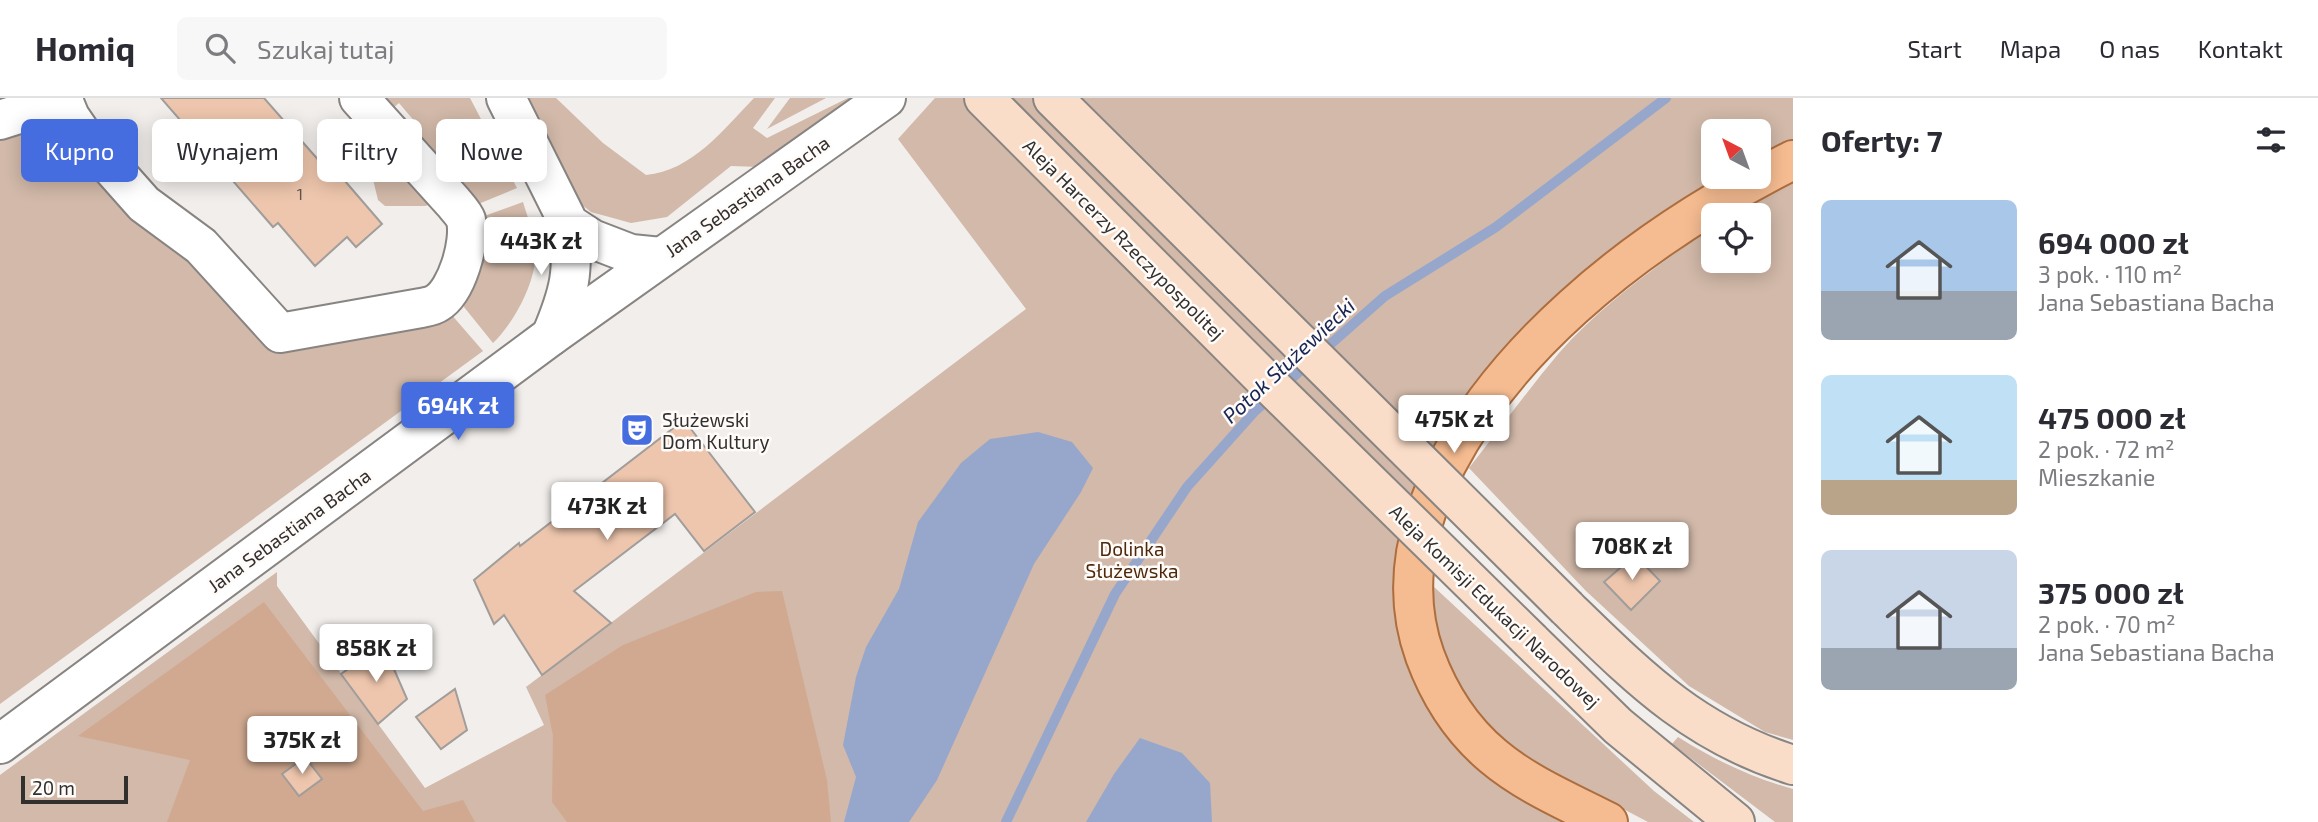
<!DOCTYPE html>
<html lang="pl">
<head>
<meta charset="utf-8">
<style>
	body { margin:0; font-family:"Exo 2",sans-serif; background:#f7f7f7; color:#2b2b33; height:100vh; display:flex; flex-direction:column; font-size:26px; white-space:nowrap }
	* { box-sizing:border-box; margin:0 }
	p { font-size:23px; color:#7c7c81 }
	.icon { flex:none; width:38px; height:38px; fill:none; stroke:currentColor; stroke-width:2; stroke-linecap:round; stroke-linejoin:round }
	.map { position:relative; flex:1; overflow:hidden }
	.details { display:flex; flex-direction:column; background:#fff; width:525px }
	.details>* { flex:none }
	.top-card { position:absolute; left:21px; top:21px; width:665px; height:63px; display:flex; gap:14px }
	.needle { width:46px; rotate:319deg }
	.controls { position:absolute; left:1701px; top:21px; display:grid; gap:14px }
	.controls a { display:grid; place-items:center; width:70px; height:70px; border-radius:10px; background:#fff; box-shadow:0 4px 18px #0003; font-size:35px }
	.scale { position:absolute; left:21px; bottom:18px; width:107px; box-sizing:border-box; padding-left:7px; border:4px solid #31302f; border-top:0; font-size:19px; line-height:24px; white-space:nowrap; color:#31302f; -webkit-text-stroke:5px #fffbf9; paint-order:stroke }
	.price { position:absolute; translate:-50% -60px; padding:0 16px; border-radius:7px; background:#fff; color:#222; font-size:23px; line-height:46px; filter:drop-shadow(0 2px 4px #0008) }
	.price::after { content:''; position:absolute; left:50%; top:42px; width:21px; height:16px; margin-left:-10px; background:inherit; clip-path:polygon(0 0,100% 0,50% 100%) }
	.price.active { background:#466ddf; color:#fff }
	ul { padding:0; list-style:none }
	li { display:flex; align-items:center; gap:21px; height:175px; padding:0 28px }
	li span { display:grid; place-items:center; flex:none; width:196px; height:140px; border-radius:10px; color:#555 }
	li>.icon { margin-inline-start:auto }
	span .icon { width:84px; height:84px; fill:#fffc; stroke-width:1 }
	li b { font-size:30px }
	h2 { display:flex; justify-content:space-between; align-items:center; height:84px; padding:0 28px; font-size:30px }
	.chip { padding:0 24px; border-radius:10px; background:#fff; box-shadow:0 4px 18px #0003; font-size:24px; line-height:63px }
	.chip.active { background:#466ddf; color:#fff }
	header { display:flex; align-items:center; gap:42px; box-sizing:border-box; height:98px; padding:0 35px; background:#fff; border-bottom:2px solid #e1e1e2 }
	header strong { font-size:33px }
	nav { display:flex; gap:38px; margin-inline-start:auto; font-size:24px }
	.search { width:490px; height:63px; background:#f7f7f7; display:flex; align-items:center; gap:18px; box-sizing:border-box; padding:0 24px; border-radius:10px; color:#7c7c81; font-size:26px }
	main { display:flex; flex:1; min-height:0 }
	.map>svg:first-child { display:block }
</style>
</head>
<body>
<header>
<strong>Homiq</strong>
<div class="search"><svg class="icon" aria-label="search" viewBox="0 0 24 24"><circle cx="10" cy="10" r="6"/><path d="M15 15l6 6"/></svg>Szukaj tutaj</div>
<nav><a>Start</a><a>Mapa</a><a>O nas</a><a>Kontakt</a></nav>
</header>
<main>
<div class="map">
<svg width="1793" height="724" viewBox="0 0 1793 724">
	<rect width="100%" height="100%" fill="#f1eeeb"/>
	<!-- green -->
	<g fill="#d2b9a9">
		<path d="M372 0H470L517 90 471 109 404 37 416 25 399 5 386 16Z"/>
		<path d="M523 0H556L603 45 646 77C692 73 724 31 754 0H775L753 30 767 40 848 0H864L760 69 731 68 667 119 631 125 591 114 573 100Z"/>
		<path d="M790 0H826L767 31Z"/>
		<path d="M935 0H1793V46L1759 62V33H1713V79H1729L1647 130 1402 420 1393 499 1420 594 1569 724H0V677L277 474V488L425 690 544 627 526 589 1026 211 898 41Z"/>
		<path d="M60 3 280 245 450 215 483 253 0 606V27Z"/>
		<path d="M364 32 432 106 425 108H385L378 102 363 40Z"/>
		<path d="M1793 84V642L1765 634 1689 588 1586 493 1469 370C1499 332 1528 292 1559 255 1603 205 1660 166 1713 128V163H1759V117H1730L1775 91Z"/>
		<path d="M523 104C527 118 533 132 535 146 540 178 515 224 493 245L460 204 476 121Z"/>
		<path d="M1433 488 1654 693 1694 724H1648L1540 667 1499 638 1470 607 1448 574 1435 530Z"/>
		<path d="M1678 639C1713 661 1752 680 1793 691V724H1775L1672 646Z"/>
	</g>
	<!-- forest -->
	<g fill="#d0a990">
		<path d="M782 493 827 682 831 724H567L552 704 553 638 545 597 623 547 756 494Z"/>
		<path d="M264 504 423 713 463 702 475 724H167L190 662 78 638Z"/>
	</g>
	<!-- water -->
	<g fill="#97a7cc">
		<path d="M1038 334 1072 344 1093 370 1081 394 1034 466 937 682 909 724H844L856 679 843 647 856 579 866 549 899 491 918 424 961 365 990 341Z"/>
		<path d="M1140 640 1182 655 1210 685 1212 724H1086L1114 676Z"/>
	</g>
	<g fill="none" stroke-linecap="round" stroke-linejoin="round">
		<!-- stream -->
		<g stroke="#97a7cc" stroke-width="10">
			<path d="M1283 288 1385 198 1496 129 1666 0"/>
			<path d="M1006 724 1115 496 1187 389 1255 313 1271 299"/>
		</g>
	</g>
	<!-- building -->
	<g fill="#eec6ad" stroke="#a09d9b" stroke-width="2">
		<path d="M161 0H264L321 65 326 61 382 126 356 149 347 139 315 168 278 125 273 129Z"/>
		<path d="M684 322 755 414 704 453 675 416 574 493 611 525 542 577 504 517 494 526 474 482 519 445 520 448Z"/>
		<path d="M1635 457 1660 483 1631 512 1604 484Z"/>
		<path d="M383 546 407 601 378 626 341 576Z"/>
		<path d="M455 591 467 632 441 651 416 619Z"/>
		<path d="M305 659 322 681 299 698 282 676Z"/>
	</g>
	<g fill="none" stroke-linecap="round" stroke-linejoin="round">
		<defs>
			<g id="street">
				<path d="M64 0 63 2 70 19 81 35 144 106 201 148 280 235 421 210C426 209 433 208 437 205 457 193 471 144 466 122 464 116 457 109 453 104L359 0"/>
				<path d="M506 0 569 126 592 141 631 156 661 159"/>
				<path d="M0 22 63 2"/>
				<path d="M551 238C570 193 574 174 569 126"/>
				<path d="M0 646 551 238 886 0"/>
			</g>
			<g id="secondary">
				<path d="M984 0 1264 281"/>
				<path d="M1053 0 1300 245"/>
				<path d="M1567 510C1639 580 1694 636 1793 667"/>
				<path d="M1531 543 1618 628 1735 724"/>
			</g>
			<path id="primary" d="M1608 724C1569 704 1526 686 1493 658 1462 632 1439 596 1425 558 1378 428 1481 292 1573 209 1638 150 1715 101 1793 62"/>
		</defs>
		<!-- street casing -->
		<use href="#street" stroke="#878482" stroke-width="42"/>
		<!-- secondary casing -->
		<use href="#secondary" stroke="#878482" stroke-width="42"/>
		<!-- primary casing -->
		<use href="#primary" stroke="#ad6e3f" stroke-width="42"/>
		<!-- street -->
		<use href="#street" stroke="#fff" stroke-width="38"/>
		<!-- secondary -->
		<use href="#secondary" stroke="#faddc8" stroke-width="38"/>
		<!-- primary -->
		<use href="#primary" stroke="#f6bc91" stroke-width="38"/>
		<defs>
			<g id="secondary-bridge">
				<path d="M1300 245 1567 510"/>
				<path d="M1264 281 1531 543"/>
			</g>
		</defs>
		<!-- secondary-bridge casing -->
		<use href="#secondary-bridge" stroke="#878482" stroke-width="42" stroke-linecap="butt"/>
		<!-- secondary-bridge -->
		<use href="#secondary-bridge" stroke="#faddc8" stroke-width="38"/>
	</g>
	<!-- icons -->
	<defs>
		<symbol id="theatre-square" viewBox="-11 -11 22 22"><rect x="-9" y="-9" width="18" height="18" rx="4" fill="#466ddf" stroke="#fffbf9"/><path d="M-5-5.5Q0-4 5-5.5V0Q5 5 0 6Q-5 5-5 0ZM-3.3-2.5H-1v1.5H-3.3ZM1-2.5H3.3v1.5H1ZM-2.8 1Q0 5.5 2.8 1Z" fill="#fff"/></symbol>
	</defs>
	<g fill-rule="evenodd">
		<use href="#theatre-square" x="618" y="313" width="38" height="38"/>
	</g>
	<g text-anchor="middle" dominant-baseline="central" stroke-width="5" stroke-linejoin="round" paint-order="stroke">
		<!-- number labels -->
		<g font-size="16" fill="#60564e">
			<text x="300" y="95">1</text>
		</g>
		<!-- street labels -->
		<g font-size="19" fill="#31302f" stroke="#fffbf9">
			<text transform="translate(747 98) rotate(-35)">Jana Sebastiana Bacha</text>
			<text transform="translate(1124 141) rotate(45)">Aleja Harcerzy Rzeczypospolitej</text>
			<text transform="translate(289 432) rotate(-36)">Jana Sebastiana Bacha</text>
			<text transform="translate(1495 508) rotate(44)">Aleja Komisji Edukacji Narodowej</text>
		</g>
		<!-- poi labels -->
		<g font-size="19" fill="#31302f" stroke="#fffbf9" text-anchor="start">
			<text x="662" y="321">Służewski<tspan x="662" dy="22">Dom Kultury</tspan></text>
		</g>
		<!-- park labels -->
		<g font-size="19" fill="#4e280b" stroke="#fffbf9">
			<text x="1132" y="450">Dolinka<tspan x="1132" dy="22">Służewska</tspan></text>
		</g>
		<!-- water labels -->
		<g font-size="21" font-style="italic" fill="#162654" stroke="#fffbf9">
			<text transform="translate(1288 262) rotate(-43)">Potok Służewiecki</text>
		</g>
	</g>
</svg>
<div class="controls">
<a><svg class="needle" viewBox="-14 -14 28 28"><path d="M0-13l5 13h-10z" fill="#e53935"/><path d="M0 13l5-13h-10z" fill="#7c7c81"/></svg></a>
<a><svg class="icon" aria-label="locate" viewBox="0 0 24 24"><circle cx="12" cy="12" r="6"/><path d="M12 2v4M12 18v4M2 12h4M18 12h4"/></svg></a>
</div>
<div class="scale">20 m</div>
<b class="price" style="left:541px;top:179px">443K zł</b>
<b class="price active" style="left:458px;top:344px">694K zł</b>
<b class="price" style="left:1454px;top:357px">475K zł</b>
<b class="price" style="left:607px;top:444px">473K zł</b>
<b class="price" style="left:1632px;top:484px">708K zł</b>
<b class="price" style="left:376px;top:586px">858K zł</b>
<b class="price" style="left:302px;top:678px">375K zł</b>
<div class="top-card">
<a class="chip active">Kupno</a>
<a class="chip">Wynajem</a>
<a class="chip">Filtry</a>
<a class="chip">Nowe</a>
</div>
</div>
<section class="details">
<h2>Oferty: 7<svg class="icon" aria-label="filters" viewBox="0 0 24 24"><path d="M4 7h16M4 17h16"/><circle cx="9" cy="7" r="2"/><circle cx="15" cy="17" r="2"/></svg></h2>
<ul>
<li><span style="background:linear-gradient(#a9c7e8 65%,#9aa5b1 0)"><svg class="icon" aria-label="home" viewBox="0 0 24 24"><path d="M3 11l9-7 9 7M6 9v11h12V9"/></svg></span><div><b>694 000 zł</b><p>3 pok. · 110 m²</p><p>Jana Sebastiana Bacha</p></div></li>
<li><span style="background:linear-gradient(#bfe0f5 75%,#b9a48a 0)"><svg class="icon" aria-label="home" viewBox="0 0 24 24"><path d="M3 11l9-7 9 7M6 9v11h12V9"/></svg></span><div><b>475 000 zł</b><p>2 pok. · 72 m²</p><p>Mieszkanie</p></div></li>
<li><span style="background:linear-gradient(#c9d6e8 70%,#9aa5b1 0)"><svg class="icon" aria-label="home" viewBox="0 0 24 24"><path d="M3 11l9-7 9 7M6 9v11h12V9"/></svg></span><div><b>375 000 zł</b><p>2 pok. · 70 m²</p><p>Jana Sebastiana Bacha</p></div></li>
</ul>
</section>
</main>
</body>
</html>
